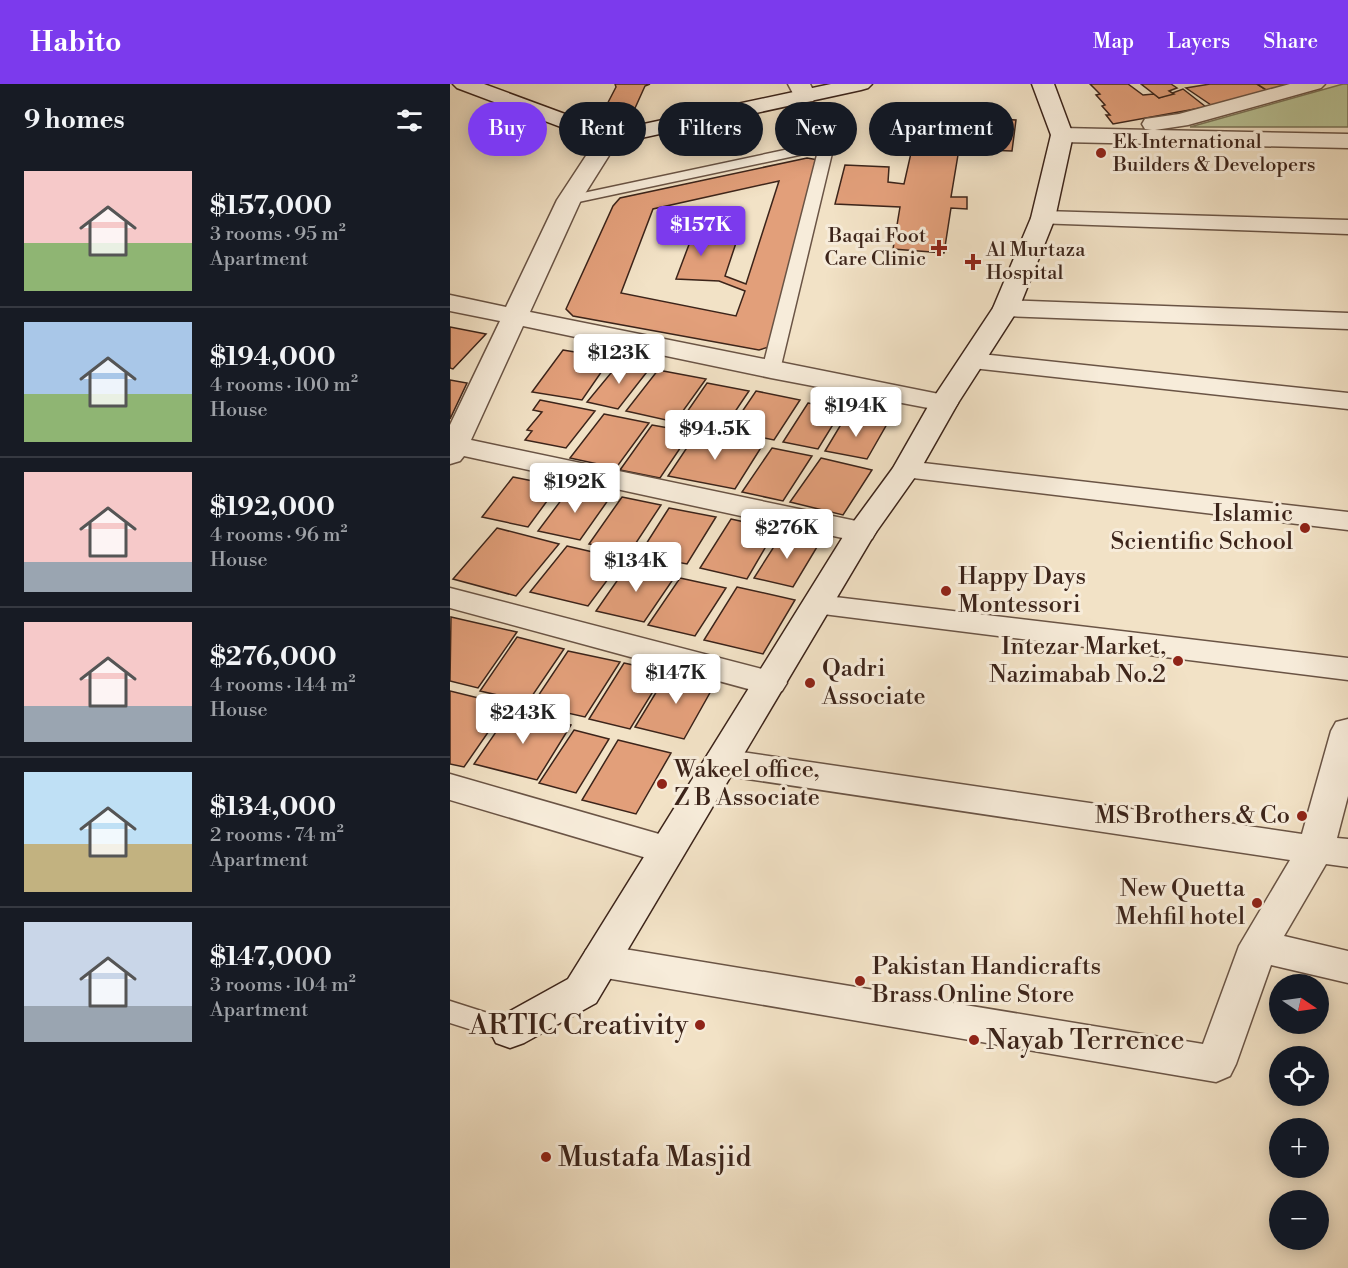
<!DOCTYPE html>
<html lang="en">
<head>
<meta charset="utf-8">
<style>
	body { margin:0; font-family:"Libre Bodoni",serif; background:#242831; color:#f1f3f6; height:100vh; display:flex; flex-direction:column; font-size:22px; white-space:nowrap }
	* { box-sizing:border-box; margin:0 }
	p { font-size:20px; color:#9ea1a6 }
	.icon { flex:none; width:33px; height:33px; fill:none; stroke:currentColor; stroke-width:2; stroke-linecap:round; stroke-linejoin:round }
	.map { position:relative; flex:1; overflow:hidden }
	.sheet { display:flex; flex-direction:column; background:#171b24; width:450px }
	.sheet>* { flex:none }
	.banner { position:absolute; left:18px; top:18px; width:570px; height:54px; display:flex; gap:12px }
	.needle { width:39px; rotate:103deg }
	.buttons { position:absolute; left:819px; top:890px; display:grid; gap:12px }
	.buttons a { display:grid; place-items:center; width:60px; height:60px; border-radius:50%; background:#171b24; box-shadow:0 3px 15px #0003; font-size:30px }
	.price { position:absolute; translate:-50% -51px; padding:0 14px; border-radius:6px; background:#fff; color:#222; font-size:20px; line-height:39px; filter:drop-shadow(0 2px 3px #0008) }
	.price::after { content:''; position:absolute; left:50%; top:36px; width:18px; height:14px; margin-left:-9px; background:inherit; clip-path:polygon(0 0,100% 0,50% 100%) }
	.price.active { background:#7c3aed; color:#fff }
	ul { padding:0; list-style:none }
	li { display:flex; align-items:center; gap:18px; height:150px; padding:0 24px }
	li+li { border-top:2px solid #363941 }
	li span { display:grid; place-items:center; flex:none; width:168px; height:120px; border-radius:0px; color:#555 }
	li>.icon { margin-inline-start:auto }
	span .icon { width:72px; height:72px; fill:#fffc; stroke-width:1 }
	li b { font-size:26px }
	h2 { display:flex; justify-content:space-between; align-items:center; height:72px; padding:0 24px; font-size:26px }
	.pill { padding:0 21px; border-radius:27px; background:#171b24; box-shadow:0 3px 15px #0003; font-size:21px; line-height:54px }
	.pill.active { background:#7c3aed; color:#fff }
	header { display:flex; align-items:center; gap:36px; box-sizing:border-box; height:84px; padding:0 30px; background:#7c3aed; color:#fff }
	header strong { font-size:28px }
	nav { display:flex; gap:33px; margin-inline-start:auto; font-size:21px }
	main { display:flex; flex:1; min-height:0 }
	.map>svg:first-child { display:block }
</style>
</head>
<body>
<header>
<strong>Habito</strong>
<nav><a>Map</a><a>Layers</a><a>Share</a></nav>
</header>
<main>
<section class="sheet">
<h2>9 homes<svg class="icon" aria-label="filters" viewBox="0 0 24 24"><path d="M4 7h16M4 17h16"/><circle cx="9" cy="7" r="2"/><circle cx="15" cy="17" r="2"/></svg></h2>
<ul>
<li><span style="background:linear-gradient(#f6c9c9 60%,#8fb573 0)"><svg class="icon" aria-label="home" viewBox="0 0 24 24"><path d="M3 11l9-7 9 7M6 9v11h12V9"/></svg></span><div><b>$157,000</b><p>3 rooms · 95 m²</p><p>Apartment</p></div></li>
<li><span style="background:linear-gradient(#a9c7e8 60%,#8fb573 0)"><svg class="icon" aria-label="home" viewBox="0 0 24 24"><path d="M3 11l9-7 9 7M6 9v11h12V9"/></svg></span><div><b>$194,000</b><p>4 rooms · 100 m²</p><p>House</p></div></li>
<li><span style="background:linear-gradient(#f6c9c9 75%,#9aa5b1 0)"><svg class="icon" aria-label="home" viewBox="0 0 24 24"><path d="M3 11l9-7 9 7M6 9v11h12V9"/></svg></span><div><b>$192,000</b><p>4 rooms · 96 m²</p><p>House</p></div></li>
<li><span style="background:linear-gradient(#f6c9c9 70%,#9aa5b1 0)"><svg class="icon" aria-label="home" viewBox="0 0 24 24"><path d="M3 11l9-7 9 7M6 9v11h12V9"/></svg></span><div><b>$276,000</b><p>4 rooms · 144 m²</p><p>House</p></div></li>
<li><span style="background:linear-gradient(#bfe0f5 60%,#c2b280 0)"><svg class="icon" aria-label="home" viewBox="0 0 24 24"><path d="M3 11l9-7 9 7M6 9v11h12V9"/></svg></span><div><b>$134,000</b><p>2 rooms · 74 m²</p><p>Apartment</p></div></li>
<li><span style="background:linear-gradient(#c9d6e8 70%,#9aa5b1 0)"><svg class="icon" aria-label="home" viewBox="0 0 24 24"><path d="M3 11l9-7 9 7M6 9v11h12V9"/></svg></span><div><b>$147,000</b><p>3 rooms · 104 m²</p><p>Apartment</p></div></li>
</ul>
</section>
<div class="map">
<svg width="898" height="1184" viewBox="0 0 898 1184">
	<rect width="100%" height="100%" fill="#f2e2c6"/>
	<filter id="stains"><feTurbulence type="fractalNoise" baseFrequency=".00333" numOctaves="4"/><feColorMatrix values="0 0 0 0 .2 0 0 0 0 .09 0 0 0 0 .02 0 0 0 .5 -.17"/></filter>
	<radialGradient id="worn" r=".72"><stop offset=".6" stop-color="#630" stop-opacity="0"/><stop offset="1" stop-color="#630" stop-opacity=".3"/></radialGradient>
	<!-- green -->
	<path fill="#b9c396" stroke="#7a7458" stroke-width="1.5" d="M893 0H898V43H740Z"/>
	<!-- building -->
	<g fill="#e29f7a" stroke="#3c241a" stroke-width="1.5" fill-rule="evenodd">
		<path d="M165 0H200L195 2 181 33 151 32 166 3Z"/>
		<path d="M640 0H678L693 11 704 10 709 14 733 5 756 23 663 40 656 31H660L652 22 655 21 646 11 650 10Z"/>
		<path d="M691 0H721L727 4 719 7 724 10 709 14Z"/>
		<path d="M760 0H807L821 9 764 23 736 4Z"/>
		<path d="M807 0H846L821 9Z"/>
		<path d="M513 33 566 36 562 67 509 65 501 113H517V125L501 124 494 169 443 165 450 123 385 120 395 81 439 83 438 98 454 100 466 47Z"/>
		<path d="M357 74 369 76 322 262 309 266 123 232 116 225 163 122 170 114ZM329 97 296 200 275 192 294 135 249 134 226 195 269 197 295 207 286 232 171 209 203 125Z"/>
		<path d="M0 243 36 250 3 285 0 284Z"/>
		<path d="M113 266 161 274 132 316 82 308Z"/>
		<path d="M170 278 200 284 168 325 137 318Z"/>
		<path d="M208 286 256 295 225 338 176 327Z"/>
		<path d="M0 296 17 299 0 335Z"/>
		<path d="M257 299 299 307 272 347 230 338Z"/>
		<path d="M306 307 350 316 324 356 279 347Z"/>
		<path d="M90 316 145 327 116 364 75 356 82 347 77 346 92 328 83 326Z"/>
		<path d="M358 319 392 326 368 365 333 358Z"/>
		<path d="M154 330 199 339 166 384 120 374Z"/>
		<path d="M396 332 437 340 417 375 375 367Z"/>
		<path d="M202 341 241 348 210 394 170 386Z"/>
		<path d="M246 350 312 362 285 405 218 392Z"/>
		<path d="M322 364 362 372 333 417 292 408Z"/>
		<path d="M371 374 422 386 393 431 340 418Z"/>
		<path d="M63 393 108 402 78 443 32 433Z"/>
		<path d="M121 403 161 412 130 456 88 447Z"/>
		<path d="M172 413 211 421 180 468 139 460Z"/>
		<path d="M219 424 266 433 237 480 189 471Z"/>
		<path d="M281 435 326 445 297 495 250 484Z"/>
		<path d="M47 444 109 460 66 512 3 495Z"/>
		<path d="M332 450 370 458 343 503 304 494Z"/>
		<path d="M117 462 173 475 138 522 80 508Z"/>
		<path d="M178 481 226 491 194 538 146 527Z"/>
		<path d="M230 494 276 504 245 552 198 541Z"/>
		<path d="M287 503 345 516 313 570 254 556Z"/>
		<path d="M1 533 67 548 28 604 0 597Z"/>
		<path d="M67 553 114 565 78 618 30 607Z"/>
		<path d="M118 567 170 578 135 633 82 621Z"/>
		<path d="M174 579 215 588 180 645 139 635Z"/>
		<path d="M219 587 266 598 234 655 185 643Z"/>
		<path d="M0 607 57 621 14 683 0 680Z"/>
		<path d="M61 626 121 641 87 696 24 680Z"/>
		<path d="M124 646 159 655 126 709 89 699Z"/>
		<path d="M168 656 221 669 186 730 132 716Z"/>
	</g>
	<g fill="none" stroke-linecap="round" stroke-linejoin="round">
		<defs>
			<g id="lane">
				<path d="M377 57 384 61 330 286 327 290H315L312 286 368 67 119 120 112 116 119 112Z"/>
				<path d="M0 917 69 939 73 947 69 955 60 958 0 939Z"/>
			</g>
			<g id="street">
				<path d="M338 0H360L366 12 363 17 355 18 347 17Z"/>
				<path d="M840 0H875L871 4 738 41 705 46 898 50V64L612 58 604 56 601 51 604 46 612 44 702 46 695 45 692 40 695 35 729 30Z"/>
				<path d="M159 47 167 49 170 54 131 116 80 228 494 311 504 313 508 319 504 325 494 327 321 294 73 242 21 356 411 438 422 441 426 448 422 455 411 458 14 372 10 377 0 380V341L50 237 0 227V211L56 223 107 116 151 49Z"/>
				<path d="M593 127 898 136V150L585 139 581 134 585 129Z"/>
				<path d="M556 216 898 229V245L556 232 547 229 543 224 547 219Z"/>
				<path d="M522 269 898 309V325L513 283 509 277 513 271Z"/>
				<path d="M456 377 898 428V446L446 392 442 386 446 380Z"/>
				<path d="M0 504 320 587 332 591 337 599 332 607 320 611 0 524Z"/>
				<path d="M368 511 898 574V596L357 528 352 521 357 514Z"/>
				<path d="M898 635V712L887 754 898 755V783L876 780 834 852 898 867V899L821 881 786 980 780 992 766 998 150 893 136 888 131 877 136 866 150 861 753 960 789 862 840 776 271 691 259 687 254 678 259 669 271 665 852 750 881 647 886 638Z"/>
				<path d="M0 690 230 756 235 766 230 776 217 780 0 716Z"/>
			</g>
			<g id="secondary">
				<path d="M3 0H34L161 47 381 0H422L418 4 411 6 159 61 7 4Z"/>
				<path d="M582 0H604L623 51 605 134 569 224 508 319 470 386 424 451 146 919 74 959 60 964 46 959 40 947 46 935 118 895 396 448 443 384 480 319 543 224 581 134 601 51Z"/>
			</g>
		</defs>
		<!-- lane casing -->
		<use href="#lane" stroke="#6a5445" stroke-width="3"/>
		<!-- street casing -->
		<use href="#street" stroke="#6a5445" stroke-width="3"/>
		<!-- secondary casing -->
		<use href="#secondary" stroke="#3c241a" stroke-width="3"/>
		<!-- lane -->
		<use href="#lane" fill="#f7ecda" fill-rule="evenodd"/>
		<!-- street -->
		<use href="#street" fill="#f7ecda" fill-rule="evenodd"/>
		<!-- secondary -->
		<use href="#secondary" fill="#f7ecda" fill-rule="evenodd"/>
	</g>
	<!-- markers -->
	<g fill="#8f2418" stroke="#f7ecda" stroke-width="2">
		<circle cx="651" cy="69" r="6"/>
		<path d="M486 155h6v6h6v6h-6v6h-6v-6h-6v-6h6z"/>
		<path d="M520 169h6v6h6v6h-6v6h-6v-6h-6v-6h6z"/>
		<circle cx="855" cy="444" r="6"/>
		<circle cx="496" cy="507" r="6"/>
		<circle cx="728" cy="577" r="6"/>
		<circle cx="360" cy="599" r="6"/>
		<circle cx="212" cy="700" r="6"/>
		<circle cx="852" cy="732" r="6"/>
		<circle cx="807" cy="819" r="6"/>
		<circle cx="410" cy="897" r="6"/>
		<circle cx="250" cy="941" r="6"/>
		<circle cx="524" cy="956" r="6"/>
		<circle cx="96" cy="1073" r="6"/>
	</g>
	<g text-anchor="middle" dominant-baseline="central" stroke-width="6" stroke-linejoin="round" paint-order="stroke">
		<!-- far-poi labels -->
		<g font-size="20" fill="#3c241a" stroke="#f7ecda" text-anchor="start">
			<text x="663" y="58">Ek International<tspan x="663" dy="23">Builders &amp; Developers</tspan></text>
			<text x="476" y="152" text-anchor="end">Baqai Foot<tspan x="476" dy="23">Care Clinic</tspan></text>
			<text x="536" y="166">Al Murtaza<tspan x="536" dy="23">Hospital</tspan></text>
		</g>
		<!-- poi labels -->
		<g font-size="24" fill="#3c241a" stroke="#f7ecda" text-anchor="end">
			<text x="843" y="430">Islamic<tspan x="843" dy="28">Scientific School</tspan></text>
			<text x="508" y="493" text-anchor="start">Happy Days<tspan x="508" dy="28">Montessori</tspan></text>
			<text x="716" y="563">Intezar Market,<tspan x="716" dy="28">Nazimabab No.2</tspan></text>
			<text x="372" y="585" text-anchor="start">Qadri<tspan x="372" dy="28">Associate</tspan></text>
			<text x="224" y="686" text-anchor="start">Wakeel office,<tspan x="224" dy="28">Z B Associate</tspan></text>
			<text x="840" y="732">MS Brothers &amp; Co</text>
			<text x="795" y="805">New Quetta<tspan x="795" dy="28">Mehfil hotel</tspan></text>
			<text x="422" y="883" text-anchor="start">Pakistan Handicrafts<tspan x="422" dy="28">Brass Online Store</tspan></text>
		</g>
		<!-- near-poi labels -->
		<g font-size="28" fill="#3c241a" stroke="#f7ecda" text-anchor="start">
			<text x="238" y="941" text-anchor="end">ARTIC Creativity</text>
			<text x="536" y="956">Nayab Terrence</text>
			<text x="108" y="1073">Mustafa Masjid</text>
		</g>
	</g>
	<rect width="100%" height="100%" filter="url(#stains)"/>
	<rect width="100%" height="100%" fill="url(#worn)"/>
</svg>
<div class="buttons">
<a><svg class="needle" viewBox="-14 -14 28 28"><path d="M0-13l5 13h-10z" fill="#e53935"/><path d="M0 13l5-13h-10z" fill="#9ea1a6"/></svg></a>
<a><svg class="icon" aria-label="locate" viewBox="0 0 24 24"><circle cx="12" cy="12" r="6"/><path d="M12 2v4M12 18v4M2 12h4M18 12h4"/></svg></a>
<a>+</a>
<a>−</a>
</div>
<b class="price active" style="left:251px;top:173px">$157K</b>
<b class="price" style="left:169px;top:301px">$123K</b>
<b class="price" style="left:406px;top:354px">$194K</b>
<b class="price" style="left:265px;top:377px">$94.5K</b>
<b class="price" style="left:125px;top:430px">$192K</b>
<b class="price" style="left:337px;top:476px">$276K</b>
<b class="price" style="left:186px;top:509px">$134K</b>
<b class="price" style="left:226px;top:621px">$147K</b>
<b class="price" style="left:73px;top:661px">$243K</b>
<div class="banner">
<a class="pill active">Buy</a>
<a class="pill">Rent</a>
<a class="pill">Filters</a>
<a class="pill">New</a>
<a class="pill">Apartment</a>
</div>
</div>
</main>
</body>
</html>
